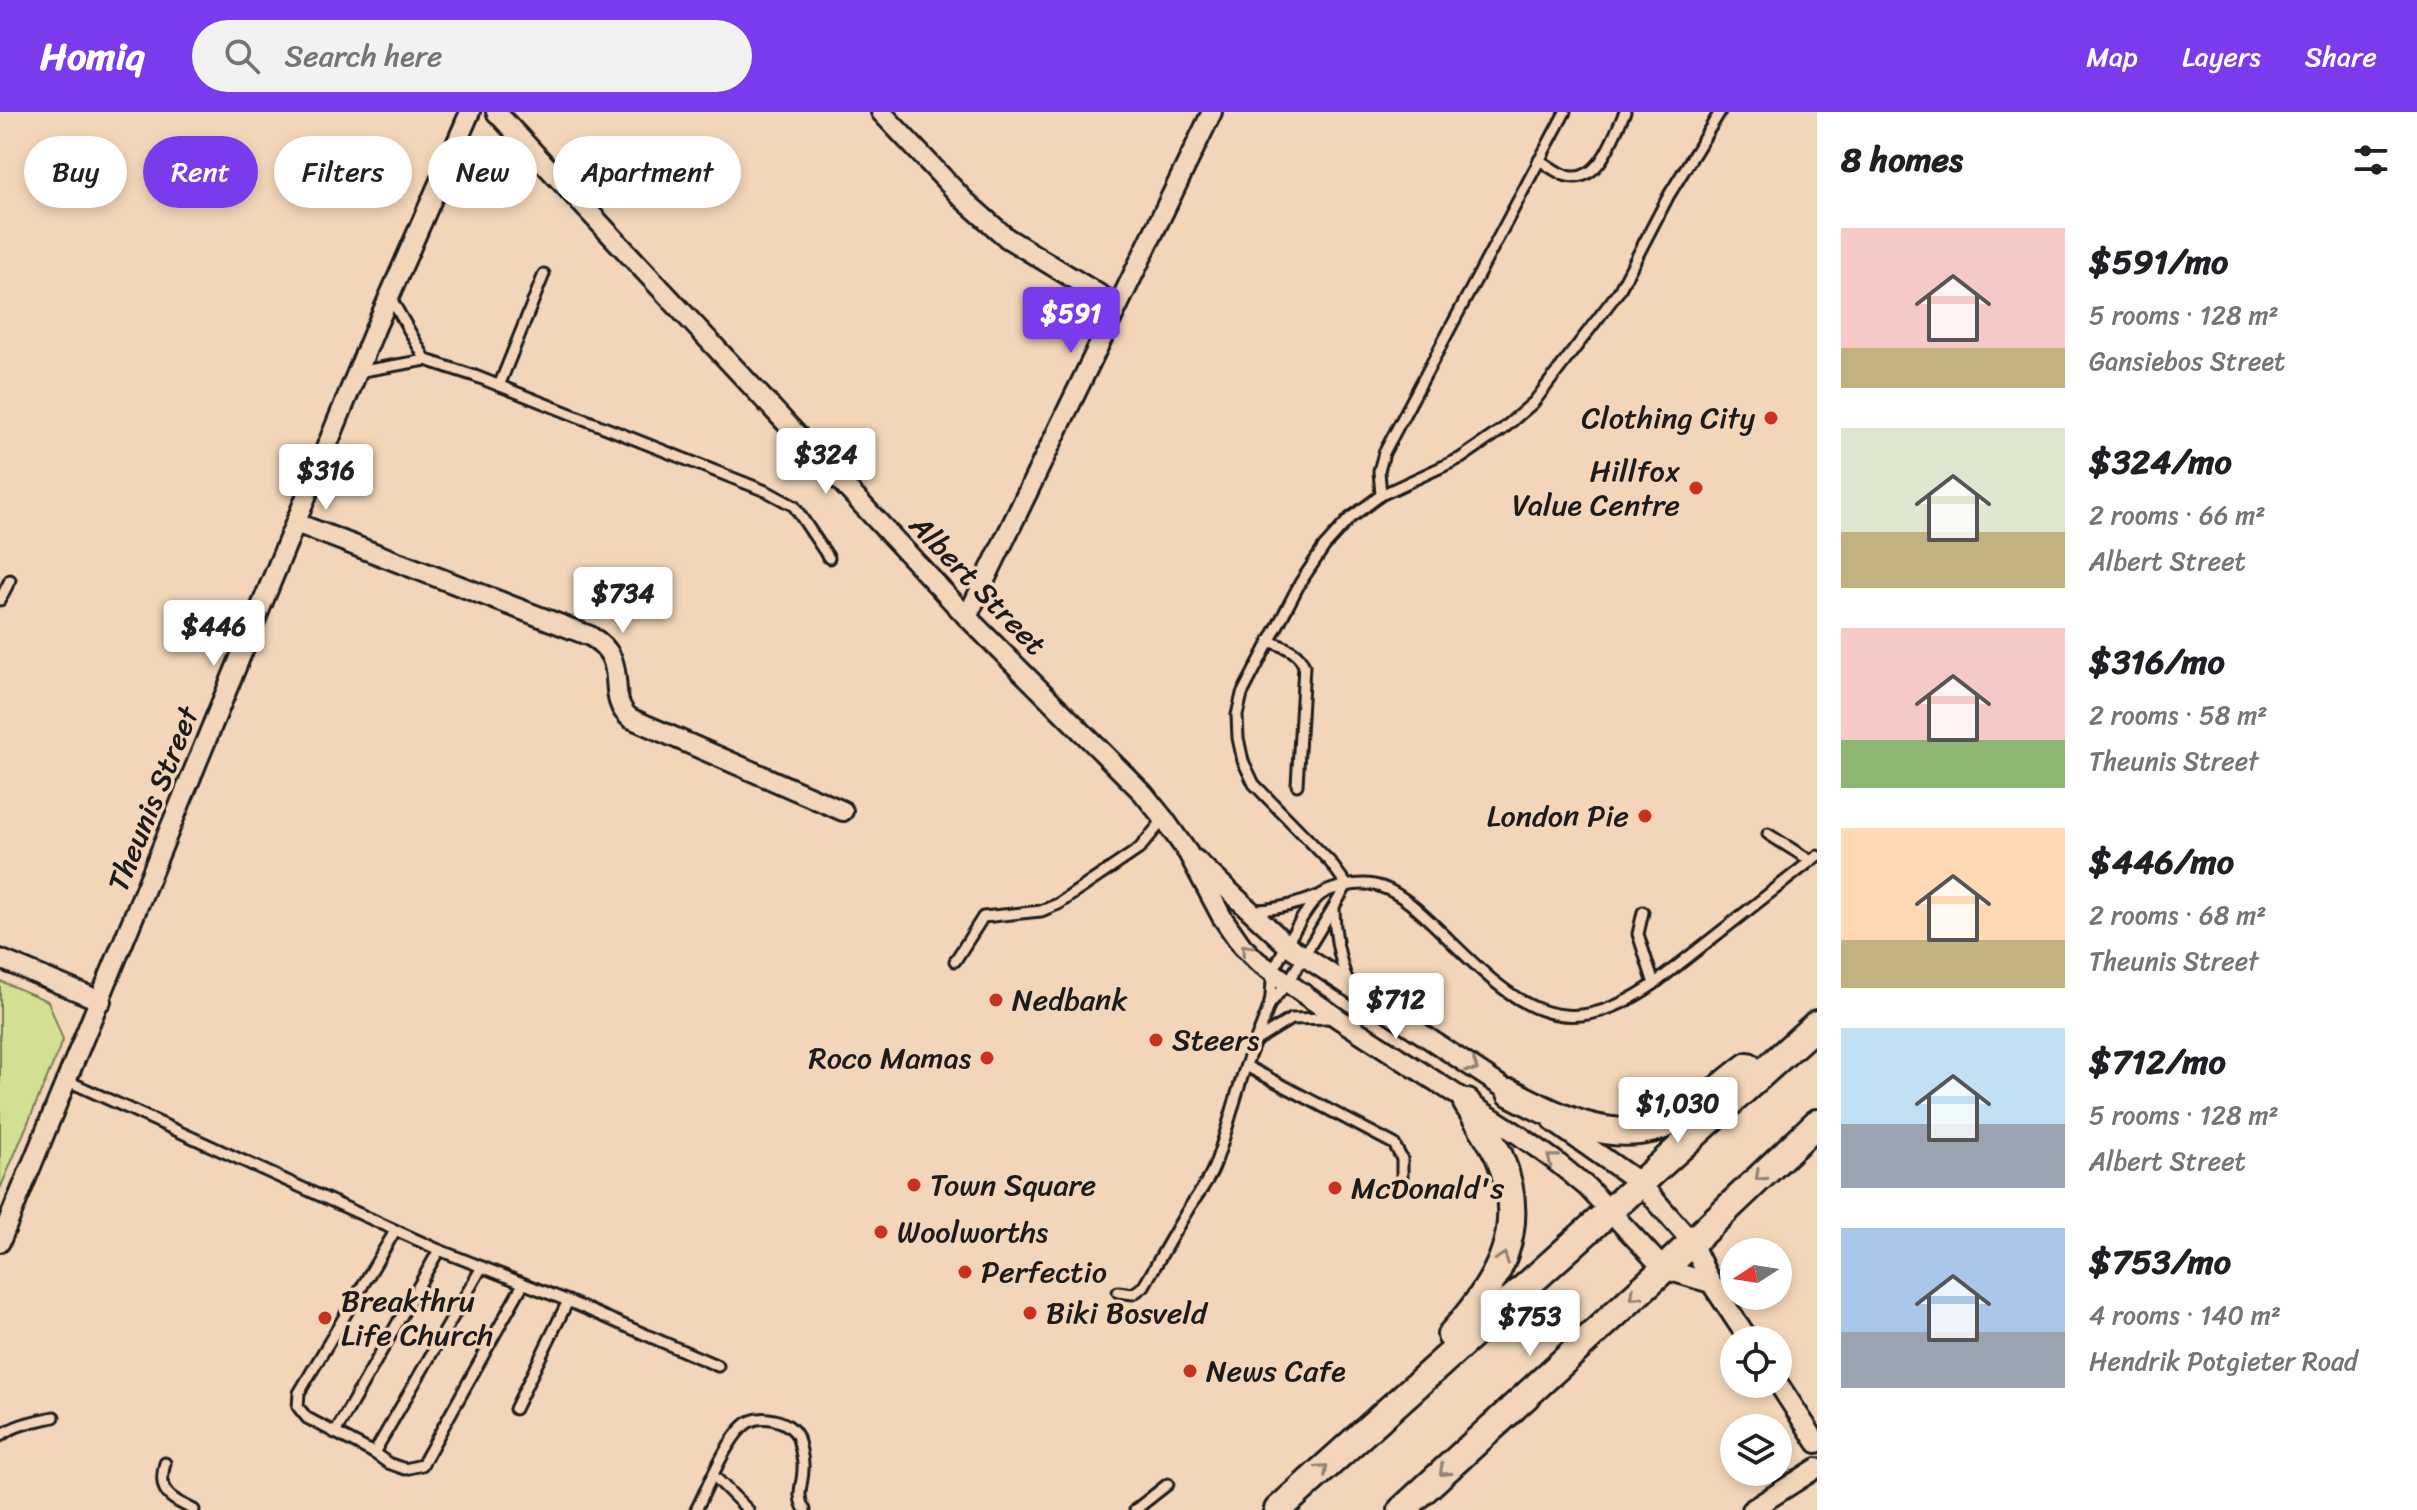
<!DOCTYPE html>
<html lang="en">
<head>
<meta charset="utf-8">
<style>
	body { margin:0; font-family:Sriracha,sans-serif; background:#f2f2f2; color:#202124; height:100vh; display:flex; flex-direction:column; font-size:30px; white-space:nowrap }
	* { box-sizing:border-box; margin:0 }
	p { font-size:26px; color:#757577 }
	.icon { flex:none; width:44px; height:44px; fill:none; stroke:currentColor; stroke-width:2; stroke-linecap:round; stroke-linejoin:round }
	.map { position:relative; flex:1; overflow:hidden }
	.details { display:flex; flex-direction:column; background:#fff; width:600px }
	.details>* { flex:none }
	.hud { position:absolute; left:24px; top:24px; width:760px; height:72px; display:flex; gap:16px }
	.needle { width:52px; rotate:258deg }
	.tools { position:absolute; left:1720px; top:1126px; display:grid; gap:16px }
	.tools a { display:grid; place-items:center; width:72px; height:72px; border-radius:50%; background:#fff; box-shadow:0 4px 12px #0003; font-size:40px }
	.price { position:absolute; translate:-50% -68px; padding:0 18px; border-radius:8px; background:#fff; color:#222; font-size:26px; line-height:52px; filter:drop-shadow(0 2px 4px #0008) }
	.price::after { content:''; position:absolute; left:50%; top:48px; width:24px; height:18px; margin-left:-12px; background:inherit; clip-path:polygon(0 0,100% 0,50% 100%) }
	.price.active { background:#7c3aed; color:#fff }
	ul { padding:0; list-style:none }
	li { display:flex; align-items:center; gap:24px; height:200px; padding:0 24px }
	li span { display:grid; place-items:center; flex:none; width:224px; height:160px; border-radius:0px; color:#555 }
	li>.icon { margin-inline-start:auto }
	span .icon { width:96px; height:96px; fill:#fffc; stroke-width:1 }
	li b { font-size:34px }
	h2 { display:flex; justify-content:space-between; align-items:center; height:96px; padding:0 24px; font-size:34px }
	.tag { padding:0 28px; border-radius:36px; background:#fff; box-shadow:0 4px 12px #0003; font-size:28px; line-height:72px }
	.tag.active { background:#7c3aed; color:#fff }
	header { display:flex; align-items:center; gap:48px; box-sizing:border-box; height:112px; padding:0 40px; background:#7c3aed; color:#fff }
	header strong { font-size:38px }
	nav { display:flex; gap:44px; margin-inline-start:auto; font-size:28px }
	.search { width:560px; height:72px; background:#f2f2f2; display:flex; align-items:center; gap:20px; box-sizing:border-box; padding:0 28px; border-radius:44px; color:#757577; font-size:30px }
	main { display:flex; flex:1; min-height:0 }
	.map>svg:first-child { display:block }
</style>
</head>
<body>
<header>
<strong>Homiq</strong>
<div class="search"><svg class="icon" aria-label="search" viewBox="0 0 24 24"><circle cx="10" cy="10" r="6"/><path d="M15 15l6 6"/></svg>Search here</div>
<nav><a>Map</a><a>Layers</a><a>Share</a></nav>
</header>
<main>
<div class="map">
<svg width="1817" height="1398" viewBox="0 0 1817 1398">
	<rect width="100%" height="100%" fill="#f3d6b9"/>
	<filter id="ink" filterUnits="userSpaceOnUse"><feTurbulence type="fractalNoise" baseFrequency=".0125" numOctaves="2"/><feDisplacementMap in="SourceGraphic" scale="16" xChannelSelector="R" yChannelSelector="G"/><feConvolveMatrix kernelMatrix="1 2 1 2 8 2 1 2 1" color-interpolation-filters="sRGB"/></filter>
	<g filter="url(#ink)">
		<!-- green -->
		<path fill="#d3e093" stroke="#787e58" stroke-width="2" d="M0 869 48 889 63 928 0 1077Z"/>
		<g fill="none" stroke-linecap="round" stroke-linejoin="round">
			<defs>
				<g id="service">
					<path d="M1539 48C1548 53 1557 61 1567 64 1600 73 1614 22 1625 0"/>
					<path d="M390 185 426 248"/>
					<path d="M357 260 426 248 475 264 768 380 794 394 829 446"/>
					<path d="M499 274 544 162"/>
					<path d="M1381 383 1379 359 1384 341 1565 0"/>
					<path d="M0 488 10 468"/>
					<path d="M1269 529C1284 535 1298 538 1304 554L1297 673"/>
					<path d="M1768 722 1811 749"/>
					<path d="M1347 773 1330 750 1254 672 1243 649 1238 626 1237 603 1242 582 1300 471 1324 435 1350 406 1381 383 1461 346 1503 317 1534 290 1619 179 1669 83 1720 0"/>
					<path d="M1334 796C1334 823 1339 846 1348 871"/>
					<path d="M1253 798C1277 798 1296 793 1318 784"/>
					<path d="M1643 800 1638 822 1654 872"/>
					<path d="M955 849 983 805 1041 799 1058 792 1139 737 1164 707"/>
					<path d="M1271 891 1288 870 1347 773"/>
					<path d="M1257 928 1291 907 1332 906"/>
					<path d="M1246 954 1394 1032 1402 1047V1065"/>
					<path d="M68 969 439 1138 568 1189 718 1254"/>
					<path d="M395 1119 299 1281 298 1295 307 1306 374 1341 388 1351 405 1357 422 1353 523 1172"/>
					<path d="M1118 1180 1133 1182 1144 1174C1159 1148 1173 1122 1189 1096 1198 1082 1208 1070 1214 1055 1226 1023 1234 989 1245 956 1252 935 1262 915 1269 894 1273 883 1270 870 1274 859 1280 842 1305 798 1317 786 1327 775 1360 770 1374 773 1397 777 1418 798 1434 813 1507 883 1553 942 1654 872L1817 744"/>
					<path d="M515 1297 568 1189"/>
					<path d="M335 1321 439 1138"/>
					<path d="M0 1324C16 1312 35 1309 54 1305"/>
					<path d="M374 1341 482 1155"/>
					<path d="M165 1351C157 1380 169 1386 194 1398"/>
					<path d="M714 1364 748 1398"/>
					<path d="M696 1398C707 1377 730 1318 751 1309 758 1306 767 1306 775 1308 784 1310 795 1317 798 1326 800 1335 804 1348 803 1357 803 1373 795 1383 805 1398"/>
					<path d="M1135 1398 1168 1372"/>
				</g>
				<g id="minor">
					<path d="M496 0 967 505 1143 681 1164 707 1188 741 1222 805 1242 834 1257 849 1339 907 1519 1023 1554 1048 1587 1075 1664 1157 1711 1171"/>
					<path d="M881 0 964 88 1007 126 1118 194"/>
					<path d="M296 411 590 524C633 548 603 584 630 606L843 699"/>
					<path d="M967 505 1212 0"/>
					<path d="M1196 748 1287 833 1519 986"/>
					<path d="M0 847 101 889"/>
					<path d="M1553 1010 1640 1071 1691 1129 1711 1171 1749 1228"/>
					<path d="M0 1130 375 217 470 0"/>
					<path d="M1778 1271 1817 1331"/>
					<path d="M1751 1398 1817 1356"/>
				</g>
				<g id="secondary">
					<path d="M1511 981C1563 1008 1622 1038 1679 1006 1703 992 1725 971 1748 954"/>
					<path d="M1451 1223C1499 1170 1530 1116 1499 1044 1490 1026 1478 1008 1467 991"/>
					<path d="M1278 1398 1817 912"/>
					<path d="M1402 1398 1664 1157 1817 1011"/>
				</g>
			</defs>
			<!-- service casing -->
			<use href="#service" stroke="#1c1c1c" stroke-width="15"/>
			<!-- minor casing -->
			<use href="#minor" stroke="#1c1c1c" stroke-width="24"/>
			<!-- secondary casing -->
			<use href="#secondary" stroke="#1c1c1c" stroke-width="32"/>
			<!-- service -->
			<use href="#service" stroke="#f3d6b9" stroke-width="9"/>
			<!-- minor -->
			<use href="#minor" stroke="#f3d6b9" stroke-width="18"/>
			<!-- secondary -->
			<use href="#secondary" stroke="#f3d6b9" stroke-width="26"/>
		</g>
		<!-- one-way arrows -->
		<defs><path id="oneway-chevron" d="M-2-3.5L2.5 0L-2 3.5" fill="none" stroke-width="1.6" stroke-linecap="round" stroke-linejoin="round" transform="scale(2)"/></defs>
		<g stroke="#928272">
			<use href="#oneway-chevron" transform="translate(1246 837) rotate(-132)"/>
			<use href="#oneway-chevron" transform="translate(1473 955) rotate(34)"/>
			<use href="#oneway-chevron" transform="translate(1552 1047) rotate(-142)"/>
			<use href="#oneway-chevron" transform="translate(1760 1064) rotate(137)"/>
			<use href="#oneway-chevron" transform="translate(1503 1146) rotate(-71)"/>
			<use href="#oneway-chevron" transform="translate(1635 1183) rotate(137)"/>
			<use href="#oneway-chevron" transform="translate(1323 1357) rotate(-43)"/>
			<use href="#oneway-chevron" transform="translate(1444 1359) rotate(137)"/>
		</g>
	</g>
	<!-- markers -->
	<g fill="#c8321e" stroke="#f3d6b9" stroke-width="3">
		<circle cx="1771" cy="306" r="8"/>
		<circle cx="1696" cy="376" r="8"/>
		<circle cx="1645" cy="704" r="8"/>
		<circle cx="996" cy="888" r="8"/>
		<circle cx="1156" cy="928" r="8"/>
		<circle cx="987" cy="946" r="8"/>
		<circle cx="914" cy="1073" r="8"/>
		<circle cx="1335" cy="1076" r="8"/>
		<circle cx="881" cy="1120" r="8"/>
		<circle cx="965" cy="1160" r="8"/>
		<circle cx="1030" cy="1201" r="8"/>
		<circle cx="325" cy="1206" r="8"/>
		<circle cx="1190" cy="1259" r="8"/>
	</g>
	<g text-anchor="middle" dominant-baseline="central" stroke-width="7" stroke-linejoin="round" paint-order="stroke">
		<!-- poi labels -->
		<g font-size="30" fill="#1c1c1c" stroke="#f3d6b9" text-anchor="start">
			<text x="1755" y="306" text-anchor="end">Clothing City</text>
			<text x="1680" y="359" text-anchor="end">Hillfox<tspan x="1680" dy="34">Value Centre</tspan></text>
			<text x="1629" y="704" text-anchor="end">London Pie</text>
			<text x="1012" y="888">Nedbank</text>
			<text x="1172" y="928">Steers</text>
			<text x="971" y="946" text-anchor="end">Roco Mamas</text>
			<text x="930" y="1073">Town Square</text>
			<text x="1351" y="1076">McDonald's</text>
			<text x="897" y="1120">Woolworths</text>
			<text x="981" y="1160">Perfectio</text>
			<text x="341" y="1189">Breakthru<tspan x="341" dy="34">Life Church</tspan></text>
			<text x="1046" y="1201">Biki Bosveld</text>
			<text x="1206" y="1259">News Cafe</text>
		</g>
		<!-- street labels -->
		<g font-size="30" fill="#1c1c1c" stroke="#f3d6b9">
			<text transform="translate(978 473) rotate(46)">Albert Street</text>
			<text transform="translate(153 687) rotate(-68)">Theunis Street</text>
		</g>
	</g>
</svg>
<div class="tools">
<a><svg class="needle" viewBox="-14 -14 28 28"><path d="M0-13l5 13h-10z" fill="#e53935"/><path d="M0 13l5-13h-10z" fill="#757577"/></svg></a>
<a><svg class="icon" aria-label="locate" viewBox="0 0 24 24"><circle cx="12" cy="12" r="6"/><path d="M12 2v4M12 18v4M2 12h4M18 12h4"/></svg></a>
<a><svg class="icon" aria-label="layers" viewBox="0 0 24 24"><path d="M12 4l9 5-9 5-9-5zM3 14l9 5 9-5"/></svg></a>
</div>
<b class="price active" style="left:1071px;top:243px">$591</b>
<b class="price" style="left:826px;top:384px">$324</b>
<b class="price" style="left:326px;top:400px">$316</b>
<b class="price" style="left:623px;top:523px">$734</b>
<b class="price" style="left:214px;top:556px">$446</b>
<b class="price" style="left:1396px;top:929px">$712</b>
<b class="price" style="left:1678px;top:1033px">$1,030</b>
<b class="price" style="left:1530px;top:1246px">$753</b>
<div class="hud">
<a class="tag">Buy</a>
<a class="tag active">Rent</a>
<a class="tag">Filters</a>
<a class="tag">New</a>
<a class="tag">Apartment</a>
</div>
</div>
<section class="details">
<h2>8 homes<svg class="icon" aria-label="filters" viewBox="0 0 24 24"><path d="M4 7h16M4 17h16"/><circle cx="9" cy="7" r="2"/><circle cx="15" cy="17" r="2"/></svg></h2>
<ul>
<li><span style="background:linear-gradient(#f6c9c9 75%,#c2b280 0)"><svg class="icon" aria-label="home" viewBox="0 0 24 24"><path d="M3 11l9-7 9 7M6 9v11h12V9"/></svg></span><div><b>$591/mo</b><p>5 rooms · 128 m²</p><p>Gansiebos Street</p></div></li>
<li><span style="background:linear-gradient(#dfe7d0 65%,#c2b280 0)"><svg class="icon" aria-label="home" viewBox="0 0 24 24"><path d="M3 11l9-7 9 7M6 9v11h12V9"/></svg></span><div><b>$324/mo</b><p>2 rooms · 66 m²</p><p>Albert Street</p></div></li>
<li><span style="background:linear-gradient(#f6c9c9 70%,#8fb573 0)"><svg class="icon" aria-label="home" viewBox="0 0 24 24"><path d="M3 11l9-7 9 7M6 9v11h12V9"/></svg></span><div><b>$316/mo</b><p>2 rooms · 58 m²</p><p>Theunis Street</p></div></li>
<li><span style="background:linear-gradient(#ffd9b3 70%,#c2b280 0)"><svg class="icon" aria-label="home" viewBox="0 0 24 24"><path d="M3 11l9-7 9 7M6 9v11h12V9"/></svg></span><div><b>$446/mo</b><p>2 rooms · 68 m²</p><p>Theunis Street</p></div></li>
<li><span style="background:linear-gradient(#bfe0f5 60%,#9aa5b1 0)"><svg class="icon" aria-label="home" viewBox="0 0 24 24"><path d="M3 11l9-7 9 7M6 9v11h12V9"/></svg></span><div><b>$712/mo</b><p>5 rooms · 128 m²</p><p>Albert Street</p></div></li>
<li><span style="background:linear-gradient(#a9c7e8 65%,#9aa5b1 0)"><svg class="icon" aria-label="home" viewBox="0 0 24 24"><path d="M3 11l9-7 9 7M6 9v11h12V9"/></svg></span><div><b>$753/mo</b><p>4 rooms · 140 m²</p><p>Hendrik Potgieter Road</p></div></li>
</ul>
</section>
</main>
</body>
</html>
